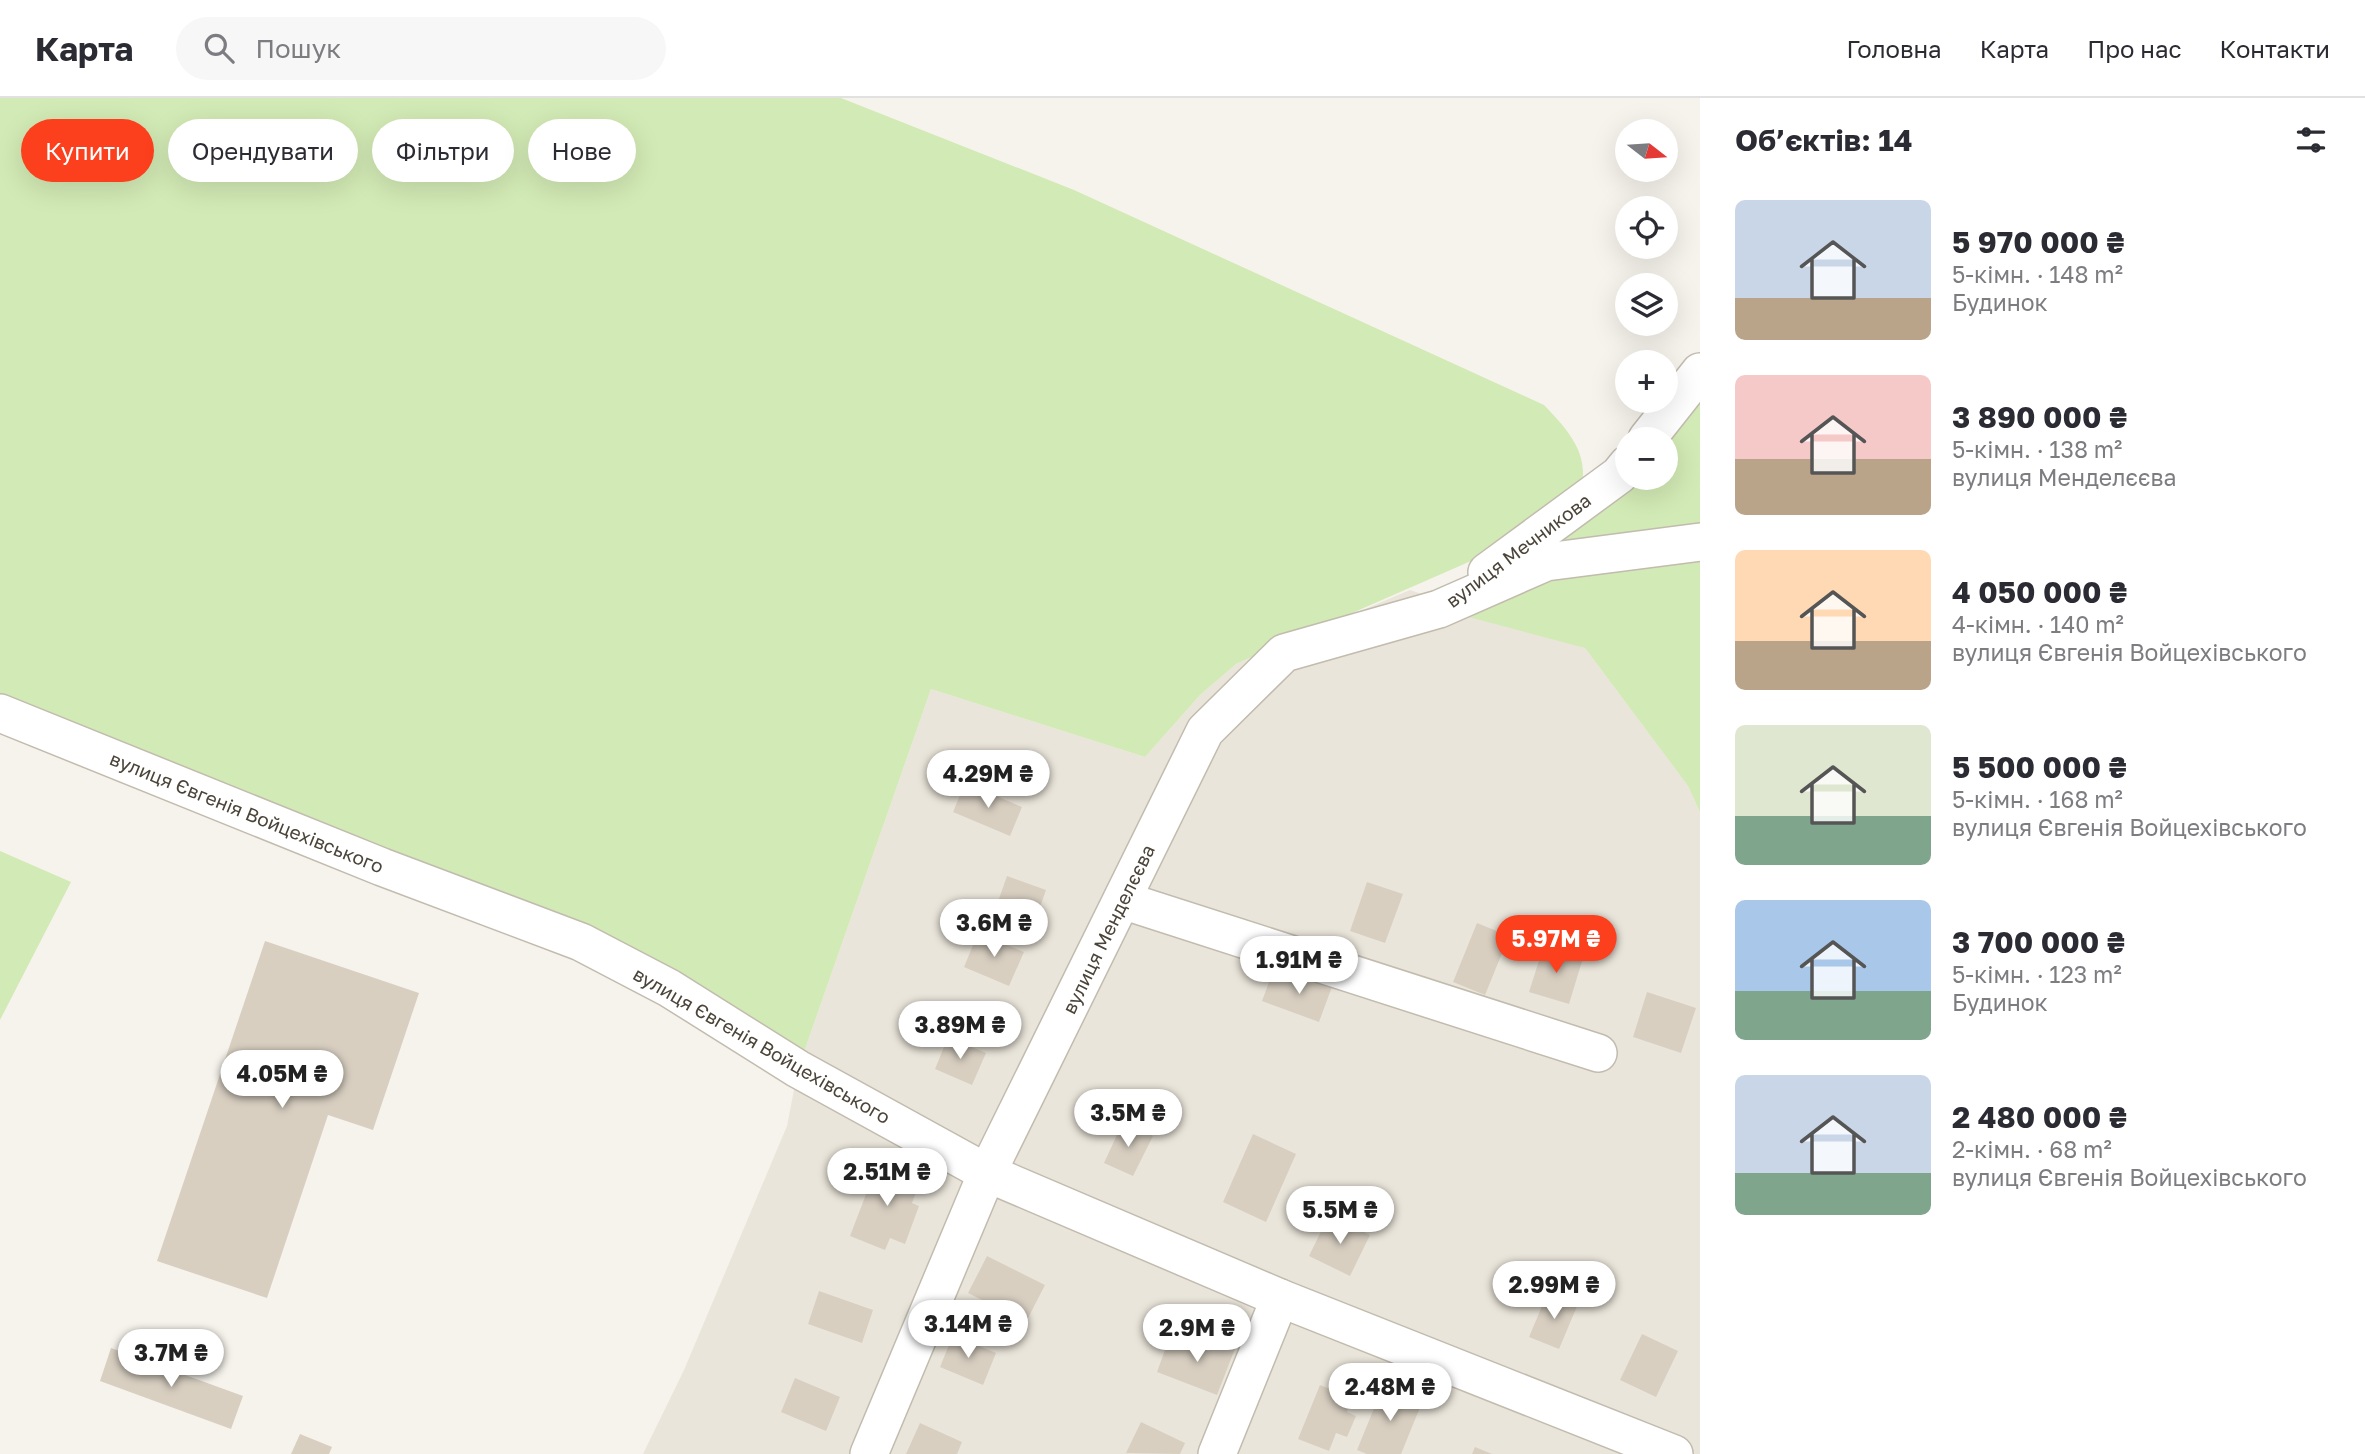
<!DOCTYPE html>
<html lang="uk">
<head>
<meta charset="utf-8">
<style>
	body { margin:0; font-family:"Golos Text",sans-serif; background:#f7f7f7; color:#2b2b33; height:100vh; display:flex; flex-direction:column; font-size:26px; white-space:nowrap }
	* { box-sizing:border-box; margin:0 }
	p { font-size:23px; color:#7c7c81 }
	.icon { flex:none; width:38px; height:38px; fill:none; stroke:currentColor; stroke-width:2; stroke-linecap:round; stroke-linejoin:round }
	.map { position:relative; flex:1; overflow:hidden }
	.side { display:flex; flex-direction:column; background:#fff; width:665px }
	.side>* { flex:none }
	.top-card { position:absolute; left:21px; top:21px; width:665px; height:63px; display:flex; gap:14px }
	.needle { width:46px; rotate:107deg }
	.tools { position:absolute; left:1615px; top:21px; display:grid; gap:14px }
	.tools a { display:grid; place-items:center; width:63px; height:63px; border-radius:50%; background:#fff; box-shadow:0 7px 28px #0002; font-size:35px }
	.price { position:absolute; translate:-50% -60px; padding:0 16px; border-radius:24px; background:#fff; color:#222; font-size:23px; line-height:46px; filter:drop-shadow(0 2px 4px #0008) }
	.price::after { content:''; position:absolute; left:50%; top:42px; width:21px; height:16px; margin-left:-10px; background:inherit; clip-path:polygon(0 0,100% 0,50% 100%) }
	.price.selected { background:#fc3f1d; color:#fff }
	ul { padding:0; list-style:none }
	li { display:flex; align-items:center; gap:21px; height:175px; padding:0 35px }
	li span { display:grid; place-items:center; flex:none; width:196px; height:140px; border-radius:10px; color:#555 }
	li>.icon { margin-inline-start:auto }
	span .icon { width:84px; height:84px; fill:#fffc; stroke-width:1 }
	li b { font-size:30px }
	h2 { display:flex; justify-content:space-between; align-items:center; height:84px; padding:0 35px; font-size:30px }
	.pill { padding:0 24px; border-radius:32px; background:#fff; box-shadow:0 7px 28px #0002; font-size:24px; line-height:63px }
	.pill.selected { background:#fc3f1d; color:#fff }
	header { display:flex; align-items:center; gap:42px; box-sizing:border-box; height:98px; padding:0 35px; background:#fff; border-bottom:2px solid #e1e1e2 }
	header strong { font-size:33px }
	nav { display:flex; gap:38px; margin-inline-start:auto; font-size:24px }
	.search { width:490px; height:63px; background:#f7f7f7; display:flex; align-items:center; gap:18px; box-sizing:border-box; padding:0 24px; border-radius:38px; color:#7c7c81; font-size:26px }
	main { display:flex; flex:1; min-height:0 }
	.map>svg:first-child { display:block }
</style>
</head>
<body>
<header>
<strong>Карта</strong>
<div class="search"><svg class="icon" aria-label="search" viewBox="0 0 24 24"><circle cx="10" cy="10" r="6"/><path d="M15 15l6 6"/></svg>Пошук</div>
<nav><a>Головна</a><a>Карта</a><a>Про нас</a><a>Контакти</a></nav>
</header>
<main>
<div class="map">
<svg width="1700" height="1356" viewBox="0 0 1700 1356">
	<rect width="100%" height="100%" fill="#f6f3ec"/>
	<!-- residential -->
	<path fill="#eae5da" d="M1410 492 1585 550 1688 688 1700 714V1356H643L684 1272 787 1028 798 971 931 591 1145 659 1200 597 1236 566Z"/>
	<!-- green -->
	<g fill="#d2eab5">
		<path d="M0 0H841L1074 92 1544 307C1566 330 1588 353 1582 386L1528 427 1471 463 1236 566 1200 597 1145 659 931 591 798 971 670 890 0 615Z"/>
		<path d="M1700 274V714L1688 688 1585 550 1439 511 1628 380H1666V341Z"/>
		<path d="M0 753 71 784 0 922Z"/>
	</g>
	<!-- building -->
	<g fill="#d8cfc1">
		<path d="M965 685 1022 709 1010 738 953 714Z"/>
		<path d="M1007 778 1046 792 1034 826 995 812Z"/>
		<path d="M1367 784 1403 796 1385 845 1350 833Z"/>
		<path d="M1477 825 1509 838 1485 897 1453 884Z"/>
		<path d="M978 835 1024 854 1009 888 964 869Z"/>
		<path d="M265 843 419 895 373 1032 328 1017 267 1200 157 1163Z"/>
		<path d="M1544 847 1583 860 1569 906 1529 894Z"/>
		<path d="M1272 876 1301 887 1305 876 1333 886 1319 924 1262 903Z"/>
		<path d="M1647 894 1696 910 1681 955 1633 939Z"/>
		<path d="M948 939 986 955 972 987 935 971Z"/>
		<path d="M1123 1024 1153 1038 1133 1078 1104 1065Z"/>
		<path d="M1253 1036 1296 1056 1266 1124 1223 1104Z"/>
		<path d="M878 1065 921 1081 912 1105 919 1108 905 1146 890 1140 885 1152 850 1138Z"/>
		<path d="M1329 1117 1370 1137 1350 1178 1309 1158Z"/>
		<path d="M987 1158 1045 1187 1026 1224 968 1195Z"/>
		<path d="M819 1193 873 1212 862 1245 808 1226Z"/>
		<path d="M1548 1194 1578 1206 1559 1251 1529 1239Z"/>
		<path d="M1642 1236 1678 1253 1656 1299 1620 1282Z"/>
		<path d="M953 1237 996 1255 983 1287 940 1269Z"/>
		<path d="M1170 1238 1209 1253 1214 1240 1236 1248 1217 1297 1157 1274Z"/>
		<path d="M111 1250 243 1298 231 1331 100 1283Z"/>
		<path d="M795 1280 840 1299 826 1333 781 1314Z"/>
		<path d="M1384 1286 1423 1302 1401 1356H1367L1357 1352Z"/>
		<path d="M1320 1287 1352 1300 1347 1314 1356 1318 1347 1339 1336 1335 1329 1353 1298 1341Z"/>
		<path d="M1141 1324 1185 1345 1180 1356 1126 1355Z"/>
		<path d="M920 1325 962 1344 957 1356H906Z"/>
		<path d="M300 1336 332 1349 329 1356H291Z"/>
		<path d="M1475 1349 1492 1356H1472Z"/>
	</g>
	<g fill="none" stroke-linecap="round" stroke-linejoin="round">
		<defs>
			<g id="minor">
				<path d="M1647 341 1700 274"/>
				<path d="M1487 474 1619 377 1628 366"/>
				<path d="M0 615 382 769 581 844 669 890 798 971 987 1075 1280 1200 1674 1356"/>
				<path d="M1122 802 1598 955"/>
				<path d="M869 1356 987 1075 1205 633 1284 555 1439 511 1546 464 1700 444"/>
				<path d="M1217 1356 1280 1200"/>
			</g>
		</defs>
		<!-- minor casing -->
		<use href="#minor" stroke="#c2bbae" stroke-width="40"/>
		<!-- minor -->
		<use href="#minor" stroke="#fff" stroke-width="37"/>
	</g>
	<g text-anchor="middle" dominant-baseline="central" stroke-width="6" stroke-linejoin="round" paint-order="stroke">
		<!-- street labels -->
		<g font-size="19" fill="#4b4439" stroke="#fff">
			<text transform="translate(1518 452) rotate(-37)">вулиця Мечникова</text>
			<text transform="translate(247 714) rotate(22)">вулиця Євгенія Войцехівського</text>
			<text transform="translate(1108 831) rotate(-64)">вулиця Менделєєва</text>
			<text transform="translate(762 947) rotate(30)">вулиця Євгенія Войцехівського</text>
		</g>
	</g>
</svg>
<div class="tools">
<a><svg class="needle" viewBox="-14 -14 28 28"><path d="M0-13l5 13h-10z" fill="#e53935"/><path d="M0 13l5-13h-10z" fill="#7c7c81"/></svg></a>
<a><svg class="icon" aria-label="locate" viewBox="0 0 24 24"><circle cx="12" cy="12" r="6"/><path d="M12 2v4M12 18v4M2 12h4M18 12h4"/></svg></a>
<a><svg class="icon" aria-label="layers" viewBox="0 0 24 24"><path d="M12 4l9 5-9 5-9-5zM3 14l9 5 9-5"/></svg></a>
<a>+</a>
<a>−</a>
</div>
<b class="price" style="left:988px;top:712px">4.29M ₴</b>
<b class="price" style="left:994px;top:861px">3.6M ₴</b>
<b class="price selected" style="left:1556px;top:877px">5.97M ₴</b>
<b class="price" style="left:1299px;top:898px">1.91M ₴</b>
<b class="price" style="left:960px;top:963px">3.89M ₴</b>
<b class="price" style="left:282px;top:1012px">4.05M ₴</b>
<b class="price" style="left:1128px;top:1051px">3.5M ₴</b>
<b class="price" style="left:887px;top:1110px">2.51M ₴</b>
<b class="price" style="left:1340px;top:1148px">5.5M ₴</b>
<b class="price" style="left:1554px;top:1223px">2.99M ₴</b>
<b class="price" style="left:968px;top:1262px">3.14M ₴</b>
<b class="price" style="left:1197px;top:1266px">2.9M ₴</b>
<b class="price" style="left:171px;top:1291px">3.7M ₴</b>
<b class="price" style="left:1390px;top:1325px">2.48M ₴</b>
<div class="top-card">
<a class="pill selected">Купити</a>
<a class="pill">Орендувати</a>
<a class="pill">Фільтри</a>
<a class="pill">Нове</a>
</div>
</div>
<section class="side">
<h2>Об’єктів: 14<svg class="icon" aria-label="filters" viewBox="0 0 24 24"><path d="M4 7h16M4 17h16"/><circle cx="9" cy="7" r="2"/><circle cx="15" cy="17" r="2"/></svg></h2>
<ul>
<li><span style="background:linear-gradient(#c9d6e8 70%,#b9a48a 0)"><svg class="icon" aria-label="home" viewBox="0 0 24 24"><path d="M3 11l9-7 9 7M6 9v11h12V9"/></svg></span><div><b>5 970 000 ₴</b><p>5-кімн. · 148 m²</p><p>Будинок</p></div></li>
<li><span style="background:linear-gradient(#f6c9c9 60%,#b9a48a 0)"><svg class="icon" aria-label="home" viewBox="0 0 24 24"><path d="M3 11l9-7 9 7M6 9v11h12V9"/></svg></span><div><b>3 890 000 ₴</b><p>5-кімн. · 138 m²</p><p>вулиця Менделєєва</p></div></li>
<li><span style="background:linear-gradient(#ffd9b3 65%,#b9a48a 0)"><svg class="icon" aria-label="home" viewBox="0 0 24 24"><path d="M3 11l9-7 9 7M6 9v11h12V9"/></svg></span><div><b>4 050 000 ₴</b><p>4-кімн. · 140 m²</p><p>вулиця Євгенія Войцехівського</p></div></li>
<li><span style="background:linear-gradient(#dfe7d0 65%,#7fa58c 0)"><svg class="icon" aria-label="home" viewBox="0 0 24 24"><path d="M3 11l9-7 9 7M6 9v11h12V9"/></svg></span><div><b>5 500 000 ₴</b><p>5-кімн. · 168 m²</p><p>вулиця Євгенія Войцехівського</p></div></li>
<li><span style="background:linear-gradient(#a9c7e8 65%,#7fa58c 0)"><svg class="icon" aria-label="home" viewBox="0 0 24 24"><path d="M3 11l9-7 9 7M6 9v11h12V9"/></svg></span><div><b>3 700 000 ₴</b><p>5-кімн. · 123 m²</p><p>Будинок</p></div></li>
<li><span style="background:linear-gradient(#c9d6e8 70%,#7fa58c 0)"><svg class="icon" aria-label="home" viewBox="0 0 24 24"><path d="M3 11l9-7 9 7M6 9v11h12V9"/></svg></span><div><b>2 480 000 ₴</b><p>2-кімн. · 68 m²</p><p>вулиця Євгенія Войцехівського</p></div></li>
</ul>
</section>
</main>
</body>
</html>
